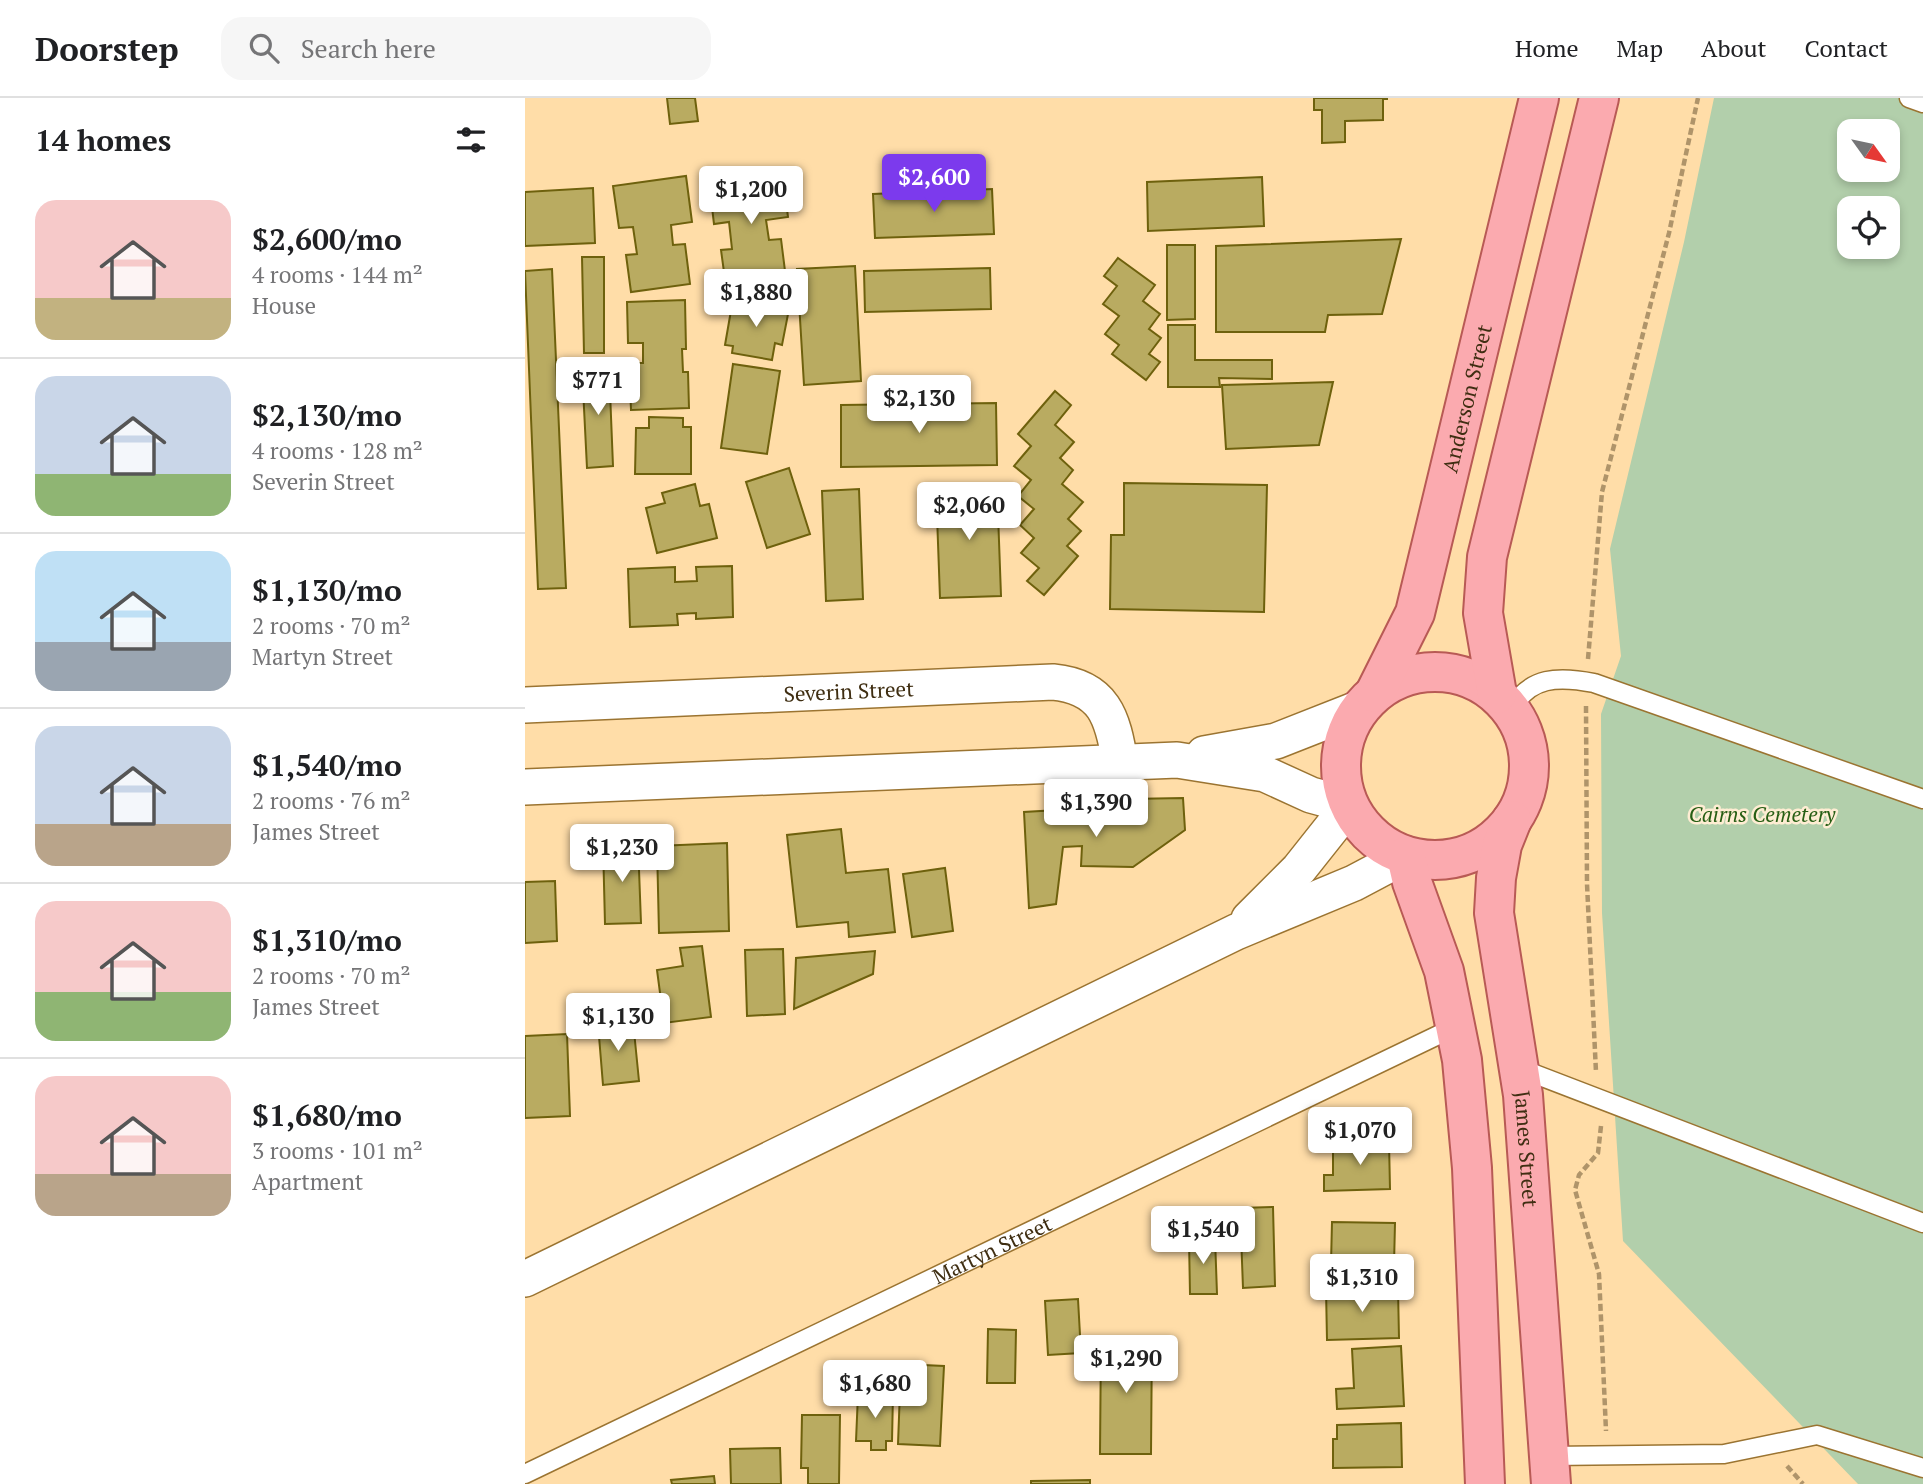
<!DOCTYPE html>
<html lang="en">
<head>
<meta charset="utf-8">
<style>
	body { margin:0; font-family:"PT Serif",serif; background:#f6f6f6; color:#202124; height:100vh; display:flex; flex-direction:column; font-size:26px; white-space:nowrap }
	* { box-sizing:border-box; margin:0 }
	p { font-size:23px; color:#757577 }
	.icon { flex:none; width:38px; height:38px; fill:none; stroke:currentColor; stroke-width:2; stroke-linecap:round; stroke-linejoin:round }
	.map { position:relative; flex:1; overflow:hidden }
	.panel { display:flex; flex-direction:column; background:#fff; width:525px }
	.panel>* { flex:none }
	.needle { width:46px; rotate:123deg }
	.controls { position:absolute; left:1312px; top:21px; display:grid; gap:14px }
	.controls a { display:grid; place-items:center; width:63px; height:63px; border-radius:14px; background:#fff; box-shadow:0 4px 10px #0003; font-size:35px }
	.price { position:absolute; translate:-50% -60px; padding:0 16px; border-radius:7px; background:#fff; color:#222; font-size:23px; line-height:46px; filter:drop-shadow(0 2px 4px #0008) }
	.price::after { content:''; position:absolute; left:50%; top:42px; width:21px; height:16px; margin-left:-10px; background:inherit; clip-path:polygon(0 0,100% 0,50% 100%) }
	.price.current { background:#7c3aed; color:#fff }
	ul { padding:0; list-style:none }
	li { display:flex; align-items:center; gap:21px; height:175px; padding:0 35px }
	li+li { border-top:2px solid #e0e0e0 }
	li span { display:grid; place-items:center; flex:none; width:196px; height:140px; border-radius:21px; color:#555 }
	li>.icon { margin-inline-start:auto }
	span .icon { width:84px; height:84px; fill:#fffc; stroke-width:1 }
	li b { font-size:30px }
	h2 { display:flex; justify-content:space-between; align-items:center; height:84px; padding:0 35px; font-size:30px }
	header { display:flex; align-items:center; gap:42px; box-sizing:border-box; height:98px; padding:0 35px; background:#fff; border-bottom:2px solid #e0e0e0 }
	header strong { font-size:33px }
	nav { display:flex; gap:38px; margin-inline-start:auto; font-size:24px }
	.search { width:490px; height:63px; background:#f6f6f6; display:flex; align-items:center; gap:18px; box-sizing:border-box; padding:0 24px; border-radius:21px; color:#757577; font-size:26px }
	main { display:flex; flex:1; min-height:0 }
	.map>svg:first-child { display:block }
</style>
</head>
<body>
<header>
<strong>Doorstep</strong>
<div class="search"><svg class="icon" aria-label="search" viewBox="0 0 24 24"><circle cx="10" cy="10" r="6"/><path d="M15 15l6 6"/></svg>Search here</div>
<nav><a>Home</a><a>Map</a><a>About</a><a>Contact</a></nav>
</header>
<main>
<section class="panel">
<h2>14 homes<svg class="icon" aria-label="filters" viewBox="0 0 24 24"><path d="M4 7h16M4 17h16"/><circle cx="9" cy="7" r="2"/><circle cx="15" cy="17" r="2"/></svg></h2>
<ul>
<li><span style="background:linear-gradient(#f6c9c9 70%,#c2b280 0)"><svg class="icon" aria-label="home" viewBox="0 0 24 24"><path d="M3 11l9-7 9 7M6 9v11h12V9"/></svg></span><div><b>$2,600/mo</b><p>4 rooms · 144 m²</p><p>House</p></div></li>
<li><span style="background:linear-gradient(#c9d6e8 70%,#8fb573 0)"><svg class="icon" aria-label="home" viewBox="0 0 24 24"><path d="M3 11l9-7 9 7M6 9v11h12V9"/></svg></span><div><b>$2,130/mo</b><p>4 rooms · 128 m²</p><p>Severin Street</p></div></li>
<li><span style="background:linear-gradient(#bfe0f5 65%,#9aa5b1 0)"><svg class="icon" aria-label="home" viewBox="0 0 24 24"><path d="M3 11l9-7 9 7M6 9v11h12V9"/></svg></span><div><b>$1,130/mo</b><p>2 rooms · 70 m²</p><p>Martyn Street</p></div></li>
<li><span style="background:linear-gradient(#c9d6e8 70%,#b9a48a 0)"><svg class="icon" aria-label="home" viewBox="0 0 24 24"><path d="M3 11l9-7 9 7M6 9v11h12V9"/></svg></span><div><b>$1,540/mo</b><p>2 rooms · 76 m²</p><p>James Street</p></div></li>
<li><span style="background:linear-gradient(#f6c9c9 65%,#8fb573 0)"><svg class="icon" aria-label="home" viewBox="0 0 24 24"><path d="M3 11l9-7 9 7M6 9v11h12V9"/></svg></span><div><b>$1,310/mo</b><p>2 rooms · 70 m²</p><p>James Street</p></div></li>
<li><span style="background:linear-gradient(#f6c9c9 70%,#b9a48a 0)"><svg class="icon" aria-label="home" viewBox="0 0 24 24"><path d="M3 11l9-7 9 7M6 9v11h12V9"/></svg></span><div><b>$1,680/mo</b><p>3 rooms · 101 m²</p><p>Apartment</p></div></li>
</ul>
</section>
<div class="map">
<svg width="1398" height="1386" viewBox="0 0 1398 1386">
	<rect width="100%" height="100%" fill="#ffdda8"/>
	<!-- green -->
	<path fill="#b2cfab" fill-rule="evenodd" d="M1189 0H1398V1386H1333L1098 1143 1077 815 1076 616 1096 558 1085 451 1159 144ZM1325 33H1363V72H1325ZM1325 110H1363V149H1325Z"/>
	<!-- building -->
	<g fill="#b9ab61" stroke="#6e610d" stroke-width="2">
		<path d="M142 0H170L173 23 145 26Z"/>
		<path d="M789 0H862V1H858V22L820 23V44L797 45V12H789Z"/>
		<path d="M257 73 263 119 241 122 244 142 256 141 261 181 201 189 196 152 207 151 204 124 189 126 184 83Z"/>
		<path d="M161 78 167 124 146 127 148 147 160 146 165 186 106 194 101 157 112 156 108 129 94 130 88 88Z"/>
		<path d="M737 79 739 128 623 133 622 84Z"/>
		<path d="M68 90 70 145 0 148V94Z"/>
		<path d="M467 91 469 136 350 140 348 96Z"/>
		<path d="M876 141 857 216 803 217 800 234H691V148Z"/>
		<path d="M642 147H670V221L642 222Z"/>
		<path d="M57 159H79V255H59Z"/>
		<path d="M593 160 630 187 618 203 635 216 624 231 636 240 624 256 635 264 621 282 587 256 594 247 580 236 594 218 578 206 592 188 579 178Z"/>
		<path d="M330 168 336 283 279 287 272 171Z"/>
		<path d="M465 170 466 211 340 214 339 173Z"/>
		<path d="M27 171 41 490 13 491 0 173Z"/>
		<path d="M208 201 264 211 257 247 250 245 247 262 207 255 208 248 200 247Z"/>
		<path d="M160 202 161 251H157L158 274H163L164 310 106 312 104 265H118V245H103L102 204Z"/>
		<path d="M643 227H670V262H747V281L694 280 695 289H643Z"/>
		<path d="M208 266 255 273 242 356 196 350Z"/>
		<path d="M84 269 88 368 62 370 57 270Z"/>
		<path d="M808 284 794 347 701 351 697 287Z"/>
		<path d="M530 293 546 307 530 327 549 344 535 360 548 372 537 386 558 404 543 421 556 433 542 448 553 458 519 497 502 483 514 470 496 455 509 440 495 427 509 411 493 398 506 382 489 368 506 348 493 336Z"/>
		<path d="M471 305 472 367 316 369V307Z"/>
		<path d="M124 319 158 320V329H166V376H110L111 330H124Z"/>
		<path d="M264 370 285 436 242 450 221 384Z"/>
		<path d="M599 385 742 387 739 514 585 511 586 437H599Z"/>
		<path d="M170 386 175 408 184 406 192 440 132 455 121 410 140 405 137 395Z"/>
		<path d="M472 388 476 498 415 500 411 390Z"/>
		<path d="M334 391 338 501 301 503 297 393Z"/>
		<path d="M207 468 208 519 171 521V515L152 516 153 527 105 529 103 471 150 469V484L172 483 171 469Z"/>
		<path d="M658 700 660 732 608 769 556 768 557 748 538 749 531 806 504 810 499 714 601 708 603 701Z"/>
		<path d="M316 731 321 775 363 771 370 834 324 839 323 824 272 829 262 737Z"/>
		<path d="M113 745 116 825 80 826 78 746Z"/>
		<path d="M202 745 204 833 134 835 132 748Z"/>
		<path d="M420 770 428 833 387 839 378 776Z"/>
		<path d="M30 783 32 843 0 845V784Z"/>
		<path d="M177 848 186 919 139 925 132 872 158 868 155 850Z"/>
		<path d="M258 851 260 916 222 918 220 852Z"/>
		<path d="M350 853 348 876 269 911 271 860Z"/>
		<path d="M108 923 114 983 78 987 73 926Z"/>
		<path d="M42 936 45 1018 0 1020V938Z"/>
		<path d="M864 1044 865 1091 799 1093V1077H808V1045Z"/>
		<path d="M748 1109 750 1188 718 1190 715 1110Z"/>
		<path d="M807 1124 870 1125 869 1167 806 1166Z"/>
		<path d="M690 1140 692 1196H665L664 1141Z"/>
		<path d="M873 1190 874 1240 802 1242 801 1191Z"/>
		<path d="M553 1201 556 1255 523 1257 520 1203Z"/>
		<path d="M463 1231 491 1232 490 1285H462Z"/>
		<path d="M576 1238H627L626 1356H575Z"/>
		<path d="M876 1248 879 1308 812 1311 811 1291 829 1290 827 1251Z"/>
		<path d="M376 1266 419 1268 415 1348 373 1346Z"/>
		<path d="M333 1296H368L367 1343H361V1352H346V1343H331Z"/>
		<path d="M277 1317H315L314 1386H283V1370H276Z"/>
		<path d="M876 1325 877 1369 808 1370V1341H812V1327Z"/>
		<path d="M255 1350 256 1386H206L205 1351Z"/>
		<path d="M189 1378 190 1386H147L146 1382Z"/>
		<path d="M565 1382V1386H506V1383Z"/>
	</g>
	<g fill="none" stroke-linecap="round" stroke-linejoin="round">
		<defs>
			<g id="lane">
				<path d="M1384 0 1398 5"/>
				<path d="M986 612C1004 578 1034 578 1069 585L1398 701"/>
				<path d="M994 970 1398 1125"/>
				<path d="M1025 1358 1199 1356 1292 1337 1398 1370"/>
				<path id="s1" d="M0 1376 932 928"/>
			</g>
			<g id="street">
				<path id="s2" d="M0 607 528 584C579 589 588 619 595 665"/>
				<path d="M679 656 751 643 835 610"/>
				<path d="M0 689 652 662 740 676 786 697 823 707"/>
				<path d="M724 821 774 771 824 708"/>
				<path d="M0 1181 711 834 829 785 880 758"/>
			</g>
			<g id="primary">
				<circle cx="910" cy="668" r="94"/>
				<path id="s3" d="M850 595 890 515 1014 0"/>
				<path d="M972 596 958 515 962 459 1074 0"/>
				<path id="s4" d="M987 722 977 747 971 780 969 815 998 997 1026 1386"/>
				<path d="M881 758 887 784 919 873 937 962 947 1070 960 1386"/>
			</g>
		</defs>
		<!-- lane casing -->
		<use href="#lane" stroke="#9b7431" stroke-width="21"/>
		<!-- street casing -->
		<use href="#street" stroke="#9b7431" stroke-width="38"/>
		<!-- primary casing -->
		<use href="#primary" stroke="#b85a55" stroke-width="42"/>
		<!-- path -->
		<g stroke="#af946a" stroke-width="4.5" stroke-dasharray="7 3.5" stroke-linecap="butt">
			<path d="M1063 561 1077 394 1144 135 1173 0"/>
			<path d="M1061 608 1062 786 1071 974"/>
			<path d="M1076 1028 1073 1055 1054 1077 1050 1092 1074 1176 1081 1333"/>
			<path d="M1262 1368 1278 1386"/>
		</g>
		<!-- lane -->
		<use href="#lane" stroke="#fff" stroke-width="18"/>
		<!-- street -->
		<use href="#street" stroke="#fff" stroke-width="35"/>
		<!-- primary -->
		<use href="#primary" stroke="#fbaaaf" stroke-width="38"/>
	</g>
	<g text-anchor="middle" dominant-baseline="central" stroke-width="5" stroke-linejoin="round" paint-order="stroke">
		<!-- street labels -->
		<g font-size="21" fill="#3f2e12" stroke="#feedd3">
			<text stroke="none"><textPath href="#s3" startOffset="310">Anderson Street</textPath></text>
			<text stroke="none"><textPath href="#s2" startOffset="324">Severin Street</textPath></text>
			<text stroke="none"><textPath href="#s4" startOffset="334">James Street</textPath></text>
			<text stroke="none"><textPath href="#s1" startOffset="518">Martyn Street</textPath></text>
		</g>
		<!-- park labels -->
		<g font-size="21" font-style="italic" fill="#275e14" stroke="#feedd3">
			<text x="1237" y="716">Cairns Cemetery</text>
		</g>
	</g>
</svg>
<div class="controls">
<a><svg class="needle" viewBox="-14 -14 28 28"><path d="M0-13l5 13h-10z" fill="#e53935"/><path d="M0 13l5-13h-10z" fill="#757577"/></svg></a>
<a><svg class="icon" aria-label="locate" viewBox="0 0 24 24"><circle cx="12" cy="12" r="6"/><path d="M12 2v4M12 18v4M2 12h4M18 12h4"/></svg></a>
</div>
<b class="price current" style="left:409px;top:116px">$2,600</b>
<b class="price" style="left:226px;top:128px">$1,200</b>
<b class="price" style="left:231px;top:231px">$1,880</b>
<b class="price" style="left:73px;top:319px">$771</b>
<b class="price" style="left:394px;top:337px">$2,130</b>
<b class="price" style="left:444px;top:444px">$2,060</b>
<b class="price" style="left:571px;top:741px">$1,390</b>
<b class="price" style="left:97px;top:786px">$1,230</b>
<b class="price" style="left:93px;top:955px">$1,130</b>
<b class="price" style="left:835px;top:1069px">$1,070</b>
<b class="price" style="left:678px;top:1168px">$1,540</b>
<b class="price" style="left:837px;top:1216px">$1,310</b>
<b class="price" style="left:601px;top:1297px">$1,290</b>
<b class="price" style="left:350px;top:1322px">$1,680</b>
</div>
</main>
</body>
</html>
